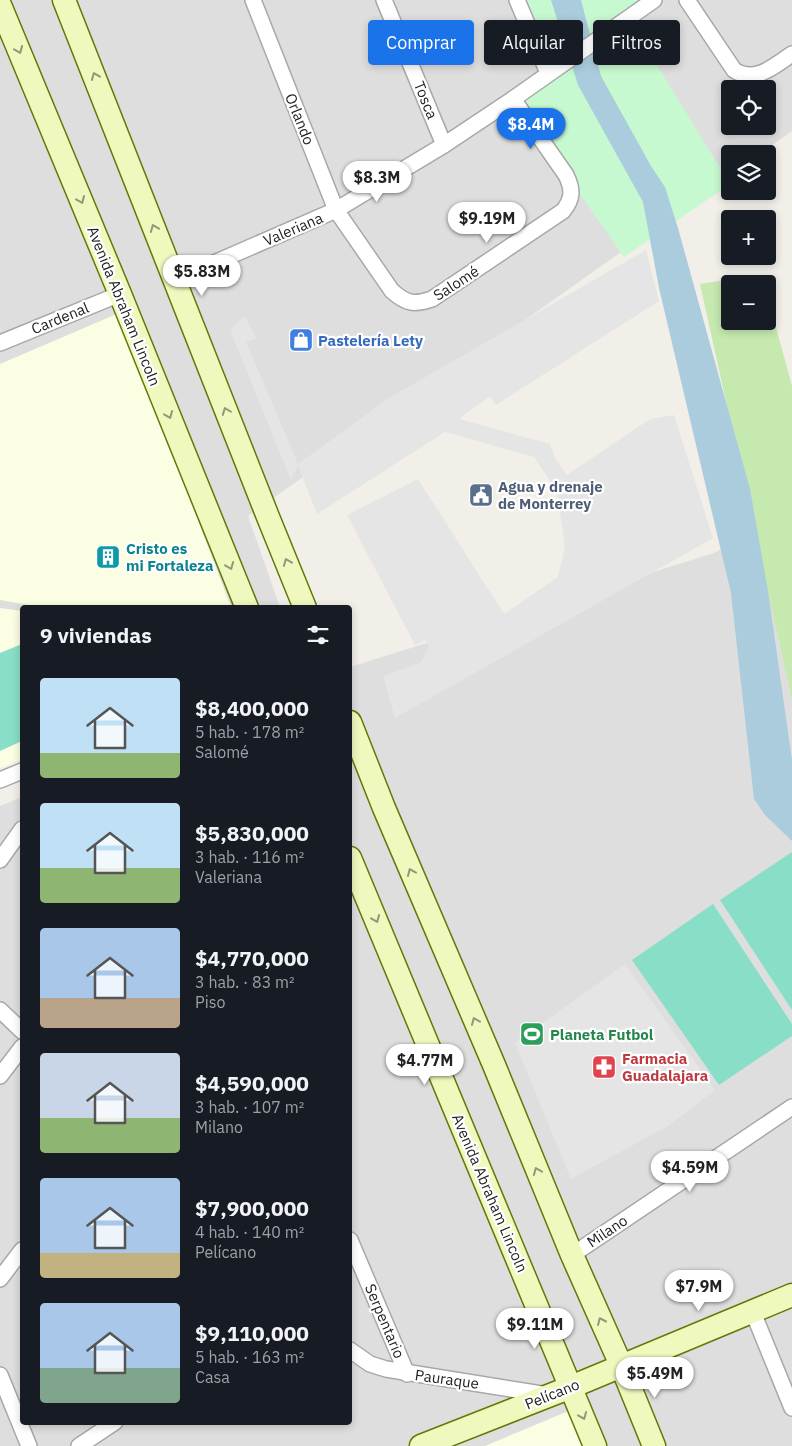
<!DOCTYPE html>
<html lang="es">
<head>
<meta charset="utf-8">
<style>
	body { margin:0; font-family:"IBM Plex Sans",sans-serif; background:#20242c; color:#f1f3f6; height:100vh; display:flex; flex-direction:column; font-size:19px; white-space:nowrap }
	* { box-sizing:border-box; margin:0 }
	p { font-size:16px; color:#9ea1a6 }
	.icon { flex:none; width:28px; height:28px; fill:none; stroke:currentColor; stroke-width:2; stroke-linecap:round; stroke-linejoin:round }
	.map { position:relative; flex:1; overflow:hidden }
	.side { position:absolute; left:20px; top:605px; width:332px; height:820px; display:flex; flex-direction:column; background:#171b24; border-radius:5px; box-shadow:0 2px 8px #0003 }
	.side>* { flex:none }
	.banner { position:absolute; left:368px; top:20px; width:349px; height:45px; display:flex; gap:10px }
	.tools { position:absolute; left:721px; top:80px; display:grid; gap:10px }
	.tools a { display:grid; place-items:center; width:55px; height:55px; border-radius:5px; background:#171b24; box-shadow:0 2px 8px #0003; font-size:25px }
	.price { position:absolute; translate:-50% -42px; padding:0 11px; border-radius:18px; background:#fff; color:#222; font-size:16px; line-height:32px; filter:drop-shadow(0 1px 2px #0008) }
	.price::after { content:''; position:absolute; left:50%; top:30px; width:15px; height:11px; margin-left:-8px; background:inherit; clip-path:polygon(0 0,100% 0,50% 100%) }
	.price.selected { background:#1a73e8; color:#fff }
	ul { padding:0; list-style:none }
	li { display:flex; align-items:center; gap:15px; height:125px; padding:0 20px }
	li span { display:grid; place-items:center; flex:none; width:140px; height:100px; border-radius:5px; color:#555 }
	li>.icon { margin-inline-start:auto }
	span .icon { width:60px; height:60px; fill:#fffc; stroke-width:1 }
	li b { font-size:21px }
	h2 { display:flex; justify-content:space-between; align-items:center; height:60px; padding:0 20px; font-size:21px }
	.chip { padding:0 18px; border-radius:5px; background:#171b24; box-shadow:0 2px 8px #0003; font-size:18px; line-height:45px }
	.chip.selected { background:#1a73e8; color:#fff }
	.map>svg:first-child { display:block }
</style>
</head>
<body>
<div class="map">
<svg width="792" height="1446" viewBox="0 0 792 1446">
	<rect width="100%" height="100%" fill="#f1efe8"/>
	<!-- residential -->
	<g fill="#dfdede" fill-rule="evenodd">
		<path d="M0 0H792V131L760 154H730V175L248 516 280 607 22 608V752L0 761ZM730 89H768V126H730Z"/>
		<path d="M792 510V1446H0V806L22 797V1422H350V667L714 553Z"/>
	</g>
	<!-- education -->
	<g fill="#fbfee3">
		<path d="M119 313 231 607 46 608 0 600V364Z"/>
		<path d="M0 608 22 611V759L0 768Z"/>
		<path d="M571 1410 586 1446H485Z"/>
	</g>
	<!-- grass -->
	<path fill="#c6e9b0" d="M746 277 753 284H730V321H768V298L792 386V700L700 284Z"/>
	<!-- park -->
	<path fill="#c7f9d1" d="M517 0H654L628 18 730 184 624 257 513 99 548 73Z"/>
	<!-- pitch -->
	<g fill="#88dec6">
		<path d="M22 644V741L0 751V653Z"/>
		<path d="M792 852V1010L720 900Z"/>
		<path d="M713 904 792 1024V1036L719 1085 632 960Z"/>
	</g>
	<!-- parking -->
	<g fill="#e5e5e5">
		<path d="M646 250 659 301 496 405 490 396 459 419 550 444 555 458 567 475 650 419 674 415 713 538 395 718 383 676 420 663 429 647 425 640 415 645 347 515 418 479 504 614 558 577 565 547 557 491 534 457 445 432 317 514 298 465 291 480 230 330 245 316 256 338 246 342 298 464 389 398Z"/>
		<path d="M625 964 715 1090 668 1126 571 1179 515 1043Z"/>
	</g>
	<!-- water -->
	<path fill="#acd" d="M551 0H581L601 76 651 166 665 187 678 228 750 489 768 591 792 760V841L765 815 754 799 731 593 659 288 643 202 578 85Z"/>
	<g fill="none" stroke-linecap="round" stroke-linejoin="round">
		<defs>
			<g id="street">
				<path d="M253 0 336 210 392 291C407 304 414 305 432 299L563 211C573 199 573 189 566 175L513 99"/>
				<path d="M384 0 444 145"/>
				<path d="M517 0 548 73"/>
				<path d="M687 0 734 70C755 84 774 66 792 54"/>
				<path d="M175 280 336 210 444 145 513 99 654 0"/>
				<path d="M0 343 120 294"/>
				<path d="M0 780 22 771"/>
				<path d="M0 860 22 829"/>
				<path d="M0 1010 22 1031"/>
				<path d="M0 1076 22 1047"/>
				<path d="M350 1240 407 1374"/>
				<path d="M572 1255 792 1107"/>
				<path d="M0 1279 22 1250"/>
				<path d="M752 1310 792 1408"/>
				<path d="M350 1350 370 1364 386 1369 548 1395"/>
				<path d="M0 1375 29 1446"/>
				<path d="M79 1446 115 1422"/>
			</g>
			<g id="secondary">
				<path d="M64 0 268 517 305 608"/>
				<path d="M0 5 120 294 247 608"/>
				<path d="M350 722 384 808 494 1065 572 1255 621 1365 654 1446"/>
				<path d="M350 858 595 1446"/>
				<path d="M421 1446 571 1387 792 1295"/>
			</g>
		</defs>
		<!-- street casing -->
		<use href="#street" stroke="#a8a8a8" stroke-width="18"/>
		<!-- secondary casing -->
		<use href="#secondary" stroke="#607907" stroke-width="25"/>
		<!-- street -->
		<use href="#street" stroke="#fff" stroke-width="15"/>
		<!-- secondary -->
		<use href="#secondary" stroke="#eff9be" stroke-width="22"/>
	</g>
	<!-- one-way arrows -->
	<defs><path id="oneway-chevron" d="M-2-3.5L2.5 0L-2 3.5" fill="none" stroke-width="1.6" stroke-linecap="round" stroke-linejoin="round" transform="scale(1.25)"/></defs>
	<g stroke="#929877">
		<use href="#oneway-chevron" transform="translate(19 50) rotate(67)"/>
		<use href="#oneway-chevron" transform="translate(95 76) rotate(-112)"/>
		<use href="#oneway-chevron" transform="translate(81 200) rotate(67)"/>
		<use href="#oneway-chevron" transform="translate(154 228) rotate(-112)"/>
		<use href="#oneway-chevron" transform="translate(226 411) rotate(-111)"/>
		<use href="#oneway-chevron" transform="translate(169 415) rotate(68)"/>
		<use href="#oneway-chevron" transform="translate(287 562) rotate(-112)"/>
		<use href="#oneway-chevron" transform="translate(230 566) rotate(68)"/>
		<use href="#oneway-chevron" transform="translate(411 872) rotate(-113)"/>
		<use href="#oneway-chevron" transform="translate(376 919) rotate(67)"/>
		<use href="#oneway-chevron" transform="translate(475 1021) rotate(-113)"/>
		<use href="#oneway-chevron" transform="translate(537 1171) rotate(-112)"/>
		<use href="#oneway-chevron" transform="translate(601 1321) rotate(-114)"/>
		<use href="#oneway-chevron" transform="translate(583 1416) rotate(68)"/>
	</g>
	<!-- icons -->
	<defs>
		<symbol id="shop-square" viewBox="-11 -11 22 22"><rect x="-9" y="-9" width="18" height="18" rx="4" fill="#3f7fe0" stroke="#fff"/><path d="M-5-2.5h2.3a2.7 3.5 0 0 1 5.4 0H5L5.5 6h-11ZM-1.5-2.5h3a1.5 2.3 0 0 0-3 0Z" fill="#fff"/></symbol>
		<symbol id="civic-square" viewBox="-11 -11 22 22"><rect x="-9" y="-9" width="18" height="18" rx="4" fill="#5c6f8a" stroke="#fff"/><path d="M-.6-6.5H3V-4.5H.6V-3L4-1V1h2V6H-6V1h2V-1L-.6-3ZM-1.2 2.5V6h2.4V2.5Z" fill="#fff"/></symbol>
		<symbol id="building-square" viewBox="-11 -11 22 22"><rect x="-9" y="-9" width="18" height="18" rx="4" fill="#0f9aa8" stroke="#fff"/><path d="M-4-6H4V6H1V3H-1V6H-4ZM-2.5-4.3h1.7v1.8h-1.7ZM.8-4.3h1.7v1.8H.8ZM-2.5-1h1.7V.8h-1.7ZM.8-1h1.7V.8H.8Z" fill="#fff"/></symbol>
		<symbol id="stadium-square" viewBox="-11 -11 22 22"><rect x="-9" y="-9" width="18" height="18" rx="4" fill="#2e9e5b" stroke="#fff"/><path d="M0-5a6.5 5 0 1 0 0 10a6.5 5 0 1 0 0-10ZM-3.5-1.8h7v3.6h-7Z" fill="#fff"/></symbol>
		<symbol id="pharmacy-square" viewBox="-11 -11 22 22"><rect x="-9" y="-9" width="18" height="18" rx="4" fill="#e0444e" stroke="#fff"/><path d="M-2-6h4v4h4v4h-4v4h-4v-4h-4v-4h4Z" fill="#fff"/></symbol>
	</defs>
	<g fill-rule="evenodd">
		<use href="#shop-square" x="287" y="326" width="28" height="28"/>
		<use href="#civic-square" x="467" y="481" width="28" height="28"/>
		<use href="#building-square" x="94" y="543" width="28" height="28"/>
		<use href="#stadium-square" x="518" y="1020" width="28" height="28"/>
		<use href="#pharmacy-square" x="590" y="1053" width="28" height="28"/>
	</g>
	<g text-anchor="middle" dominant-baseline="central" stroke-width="4.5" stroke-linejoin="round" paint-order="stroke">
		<!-- street labels -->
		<g font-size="15" fill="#212121" stroke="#fff">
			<text transform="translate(426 100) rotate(68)">Tosca</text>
			<text transform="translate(300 119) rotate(68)">Orlando</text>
			<text transform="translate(293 229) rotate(-23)">Valeriana</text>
			<text transform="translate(456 283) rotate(-33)">Salomé</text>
			<text transform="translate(124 306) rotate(68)">Avenida Abraham Lincoln</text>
			<text transform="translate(60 318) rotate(-22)">Cardenal</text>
			<text transform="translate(490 1193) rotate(67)">Avenida Abraham Lincoln</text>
			<text transform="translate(607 1231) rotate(-34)">Milano</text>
			<text transform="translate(385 1321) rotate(67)">Serpentario</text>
			<text transform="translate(447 1379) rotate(8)">Pauraque</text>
			<text transform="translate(552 1394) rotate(-22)">Pelícano</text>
		</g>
		<!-- shop labels -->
		<g font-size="15" font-weight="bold" fill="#366cbe" stroke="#fff" text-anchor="start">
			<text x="318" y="340">Pastelería Lety</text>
		</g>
		<!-- service labels -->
		<g font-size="15" font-weight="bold" fill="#4e5e75" stroke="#fff" text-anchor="start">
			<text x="498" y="486">Agua y drenaje<tspan x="498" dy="17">de Monterrey</tspan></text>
		</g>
		<!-- culture labels -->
		<g font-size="15" font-weight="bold" fill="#0d838f" stroke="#fff" text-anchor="start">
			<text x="126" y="548">Cristo es<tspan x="126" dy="17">mi Fortaleza</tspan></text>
		</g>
		<!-- leisure labels -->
		<g font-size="15" font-weight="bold" fill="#27864d" stroke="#fff" text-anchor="start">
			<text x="550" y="1034">Planeta Futbol</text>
		</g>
		<!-- health labels -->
		<g font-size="15" font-weight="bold" fill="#be3a42" stroke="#fff" text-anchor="start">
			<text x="622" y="1058">Farmacia<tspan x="622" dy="17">Guadalajara</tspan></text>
		</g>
	</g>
</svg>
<div class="tools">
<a><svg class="icon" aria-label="locate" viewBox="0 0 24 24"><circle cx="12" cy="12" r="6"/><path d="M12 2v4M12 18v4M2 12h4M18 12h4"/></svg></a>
<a><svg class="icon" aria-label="layers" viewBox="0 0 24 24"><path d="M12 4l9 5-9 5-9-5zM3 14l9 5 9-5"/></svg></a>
<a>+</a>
<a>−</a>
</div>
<b class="price selected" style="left:531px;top:150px">$8.4M</b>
<b class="price" style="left:377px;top:203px">$8.3M</b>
<b class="price" style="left:487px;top:244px">$9.19M</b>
<b class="price" style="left:202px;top:297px">$5.83M</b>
<b class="price" style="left:425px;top:1086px">$4.77M</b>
<b class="price" style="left:690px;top:1193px">$4.59M</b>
<b class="price" style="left:699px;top:1312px">$7.9M</b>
<b class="price" style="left:535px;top:1350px">$9.11M</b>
<b class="price" style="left:655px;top:1399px">$5.49M</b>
<div class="banner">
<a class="chip selected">Comprar</a>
<a class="chip">Alquilar</a>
<a class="chip">Filtros</a>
</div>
<section class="side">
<h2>9 viviendas<svg class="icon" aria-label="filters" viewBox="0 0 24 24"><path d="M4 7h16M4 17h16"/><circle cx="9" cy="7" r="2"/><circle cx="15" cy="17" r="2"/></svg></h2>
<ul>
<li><span style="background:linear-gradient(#bfe0f5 75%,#8fb573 0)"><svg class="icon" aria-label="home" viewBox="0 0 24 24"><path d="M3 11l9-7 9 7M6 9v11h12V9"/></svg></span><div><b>$8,400,000</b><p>5 hab. · 178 m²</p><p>Salomé</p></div></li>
<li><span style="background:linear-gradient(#bfe0f5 65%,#8fb573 0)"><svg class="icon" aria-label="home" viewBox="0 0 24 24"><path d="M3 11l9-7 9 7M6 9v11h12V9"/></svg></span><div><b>$5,830,000</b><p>3 hab. · 116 m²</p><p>Valeriana</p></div></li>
<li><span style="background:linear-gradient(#a9c7e8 70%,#b9a48a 0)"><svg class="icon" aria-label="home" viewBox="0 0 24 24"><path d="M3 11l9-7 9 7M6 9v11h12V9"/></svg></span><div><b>$4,770,000</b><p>3 hab. · 83 m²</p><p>Piso</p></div></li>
<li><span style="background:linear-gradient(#c9d6e8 65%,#8fb573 0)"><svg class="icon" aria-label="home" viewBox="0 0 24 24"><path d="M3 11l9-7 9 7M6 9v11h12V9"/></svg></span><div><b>$4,590,000</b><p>3 hab. · 107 m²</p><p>Milano</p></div></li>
<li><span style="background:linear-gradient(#a9c7e8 75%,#c2b280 0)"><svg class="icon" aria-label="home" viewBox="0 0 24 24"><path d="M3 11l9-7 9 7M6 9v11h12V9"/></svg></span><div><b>$7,900,000</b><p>4 hab. · 140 m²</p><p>Pelícano</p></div></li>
<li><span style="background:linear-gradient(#a9c7e8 65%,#7fa58c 0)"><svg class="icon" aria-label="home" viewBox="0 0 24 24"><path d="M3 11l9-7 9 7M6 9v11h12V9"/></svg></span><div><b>$9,110,000</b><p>5 hab. · 163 m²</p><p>Casa</p></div></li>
</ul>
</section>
</div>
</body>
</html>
